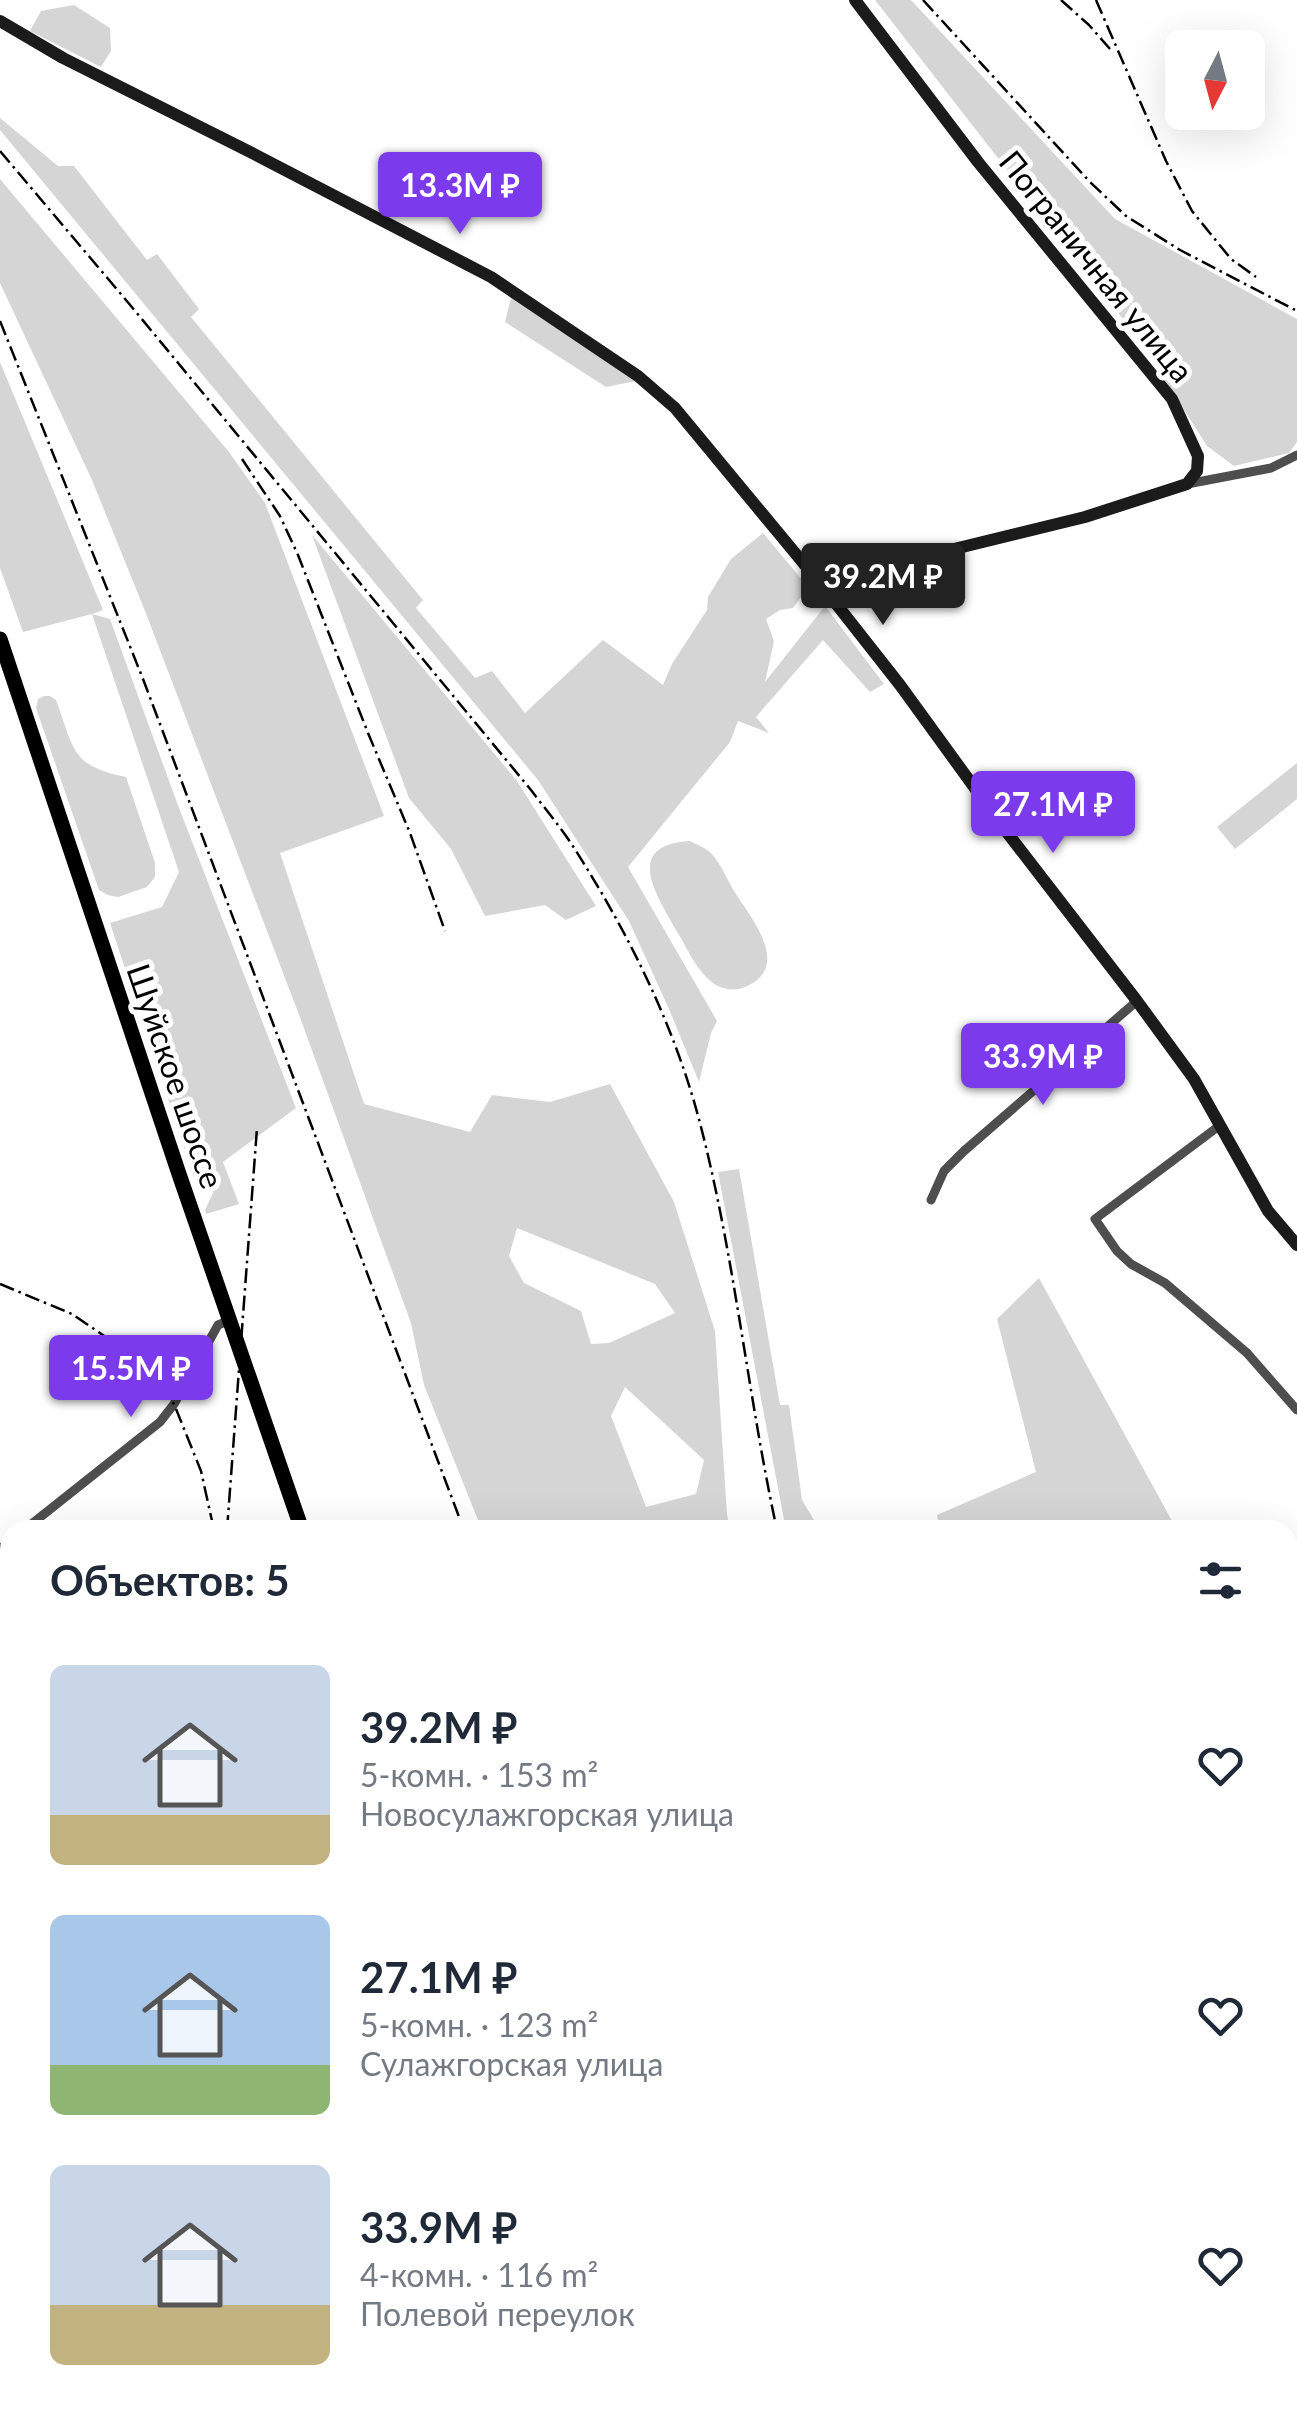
<!DOCTYPE html>
<html lang="ru">
<head>
<meta charset="utf-8">
<style>
	body { margin:0; font-family:Lato,sans-serif; background:#f2f2f3; color:#1f2937; height:100vh; display:flex; flex-direction:column; font-size:38px; white-space:nowrap }
	* { box-sizing:border-box; margin:0 }
	p { font-size:32px; color:#747a83 }
	.icon { flex:none; width:55px; height:55px; fill:none; stroke:currentColor; stroke-width:2; stroke-linecap:round; stroke-linejoin:round }
	.map { position:relative; flex:1; overflow:hidden }
	.details { position:absolute; left:0px; top:1520px; width:1298px; height:892px; display:flex; flex-direction:column; background:#fff; border-radius:30px 30px 0 0; box-shadow:0 10px 40px #0002 }
	.details>* { flex:none }
	.needle { width:65px; rotate:186deg }
	.tools { position:absolute; left:1165px; top:30px; display:grid; gap:20px }
	.tools a { display:grid; place-items:center; width:100px; height:100px; border-radius:15px; background:#fff; box-shadow:0 10px 40px #0002; font-size:50px }
	.price { position:absolute; translate:-50% -85px; padding:0 22px; border-radius:10px; background:#7c3aed; color:#fff; font-size:32px; line-height:65px; filter:drop-shadow(0 2px 5px #0008) }
	.price::after { content:''; position:absolute; left:50%; top:60px; width:30px; height:22px; margin-left:-15px; background:inherit; clip-path:polygon(0 0,100% 0,50% 100%) }
	.price.selected { background:#222; color:#fff }
	ul { padding:0; list-style:none }
	li { display:flex; align-items:center; gap:30px; height:250px; padding:0 50px }
	li span { display:grid; place-items:center; flex:none; width:280px; height:200px; border-radius:15px; color:#555 }
	li>.icon { margin-inline-start:auto }
	span .icon { width:120px; height:120px; fill:#fffc; stroke-width:1 }
	li b { font-size:42px }
	h2 { display:flex; justify-content:space-between; align-items:center; height:120px; padding:0 50px; font-size:42px }
	.map>svg:first-child { display:block }
</style>
</head>
<body>
<div class="map">
<svg width="1297" height="2411" viewBox="0 0 1297 2411">
	<rect width="100%" height="100%" fill="#fff"/>
	<!-- green -->
	<g fill="#d5d5d5" fill-rule="evenodd">
		<path d="M875 0H911L1115 219 1297 319V442L1289 453 1234 466 1207 446 1143 345Z"/>
		<path d="M74 5 110 28 111 51 101 67 30 31 41 11Z"/>
		<path d="M0 118 58 166H74L147 260 157 254 199 309 191 317 423 600 416 608 475 678 492 671 525 713 603 640 663 685 672 664 707 610 708 597 731 559 763 533 804 582 801 597 793 608 780 610 766 619 774 641 765 682 825 606 884 684 870 692 823 640 756 717 769 733 738 721 730 742 628 867 717 1021 711 1033 699 1082 669 1009 629 921 538 780 0 130Z"/>
		<path d="M0 179 229 452 265 503 384 816 280 853 364 1104 470 1132 492 1095 550 1102 610 1084 674 1202 715 1331 727 1514 730 1530H482L424 1385 411 1323 301 1020 147 616 92 480 0 283ZM517 1228 655 1284 675 1313 609 1343 591 1344 581 1311 524 1283 509 1256ZM625 1387 704 1460 696 1494 646 1507 611 1416Z"/>
		<path d="M511 298 636 381 606 387 505 322Z"/>
		<path d="M0 362 103 610 92 614 110 619 179 808 296 1108 223 1162 239 1204 206 1214 205 1210 213 1193 206 1172 189 1162 110 923 162 907 179 872 92 614 23 632 0 568Z"/>
		<path d="M312 535 517 781 596 906 566 920 545 905 485 916 451 849 409 798Z"/>
		<path d="M44 696H50L56 700C74 748 70 766 126 777L155 863V877L147 887 118 897 108 895 99 890 36 708 38 699Z"/>
		<path d="M1297 763V799L1235 849 1217 827Z"/>
		<path d="M690 841C696 844 705 848 710 852 720 862 727 879 734 891 751 918 793 967 745 987 736 991 725 990 716 985 697 973 688 949 676 930 657 896 622 845 690 841Z"/>
		<path d="M739 1169 780 1405H789L802 1500 820 1530H786L718 1172Z"/>
		<path d="M1039 1278 1172 1521 1174 1530H940L937 1515 1036 1472 997 1319Z"/>
		<path d="M1288 1861 1297 1879V2065L1288 2059Z"/>
		<path d="M1288 2372 1297 2378V2411H1041L1036 2403 1288 2402Z"/>
	</g>
	<g fill="none" stroke-linecap="round" stroke-linejoin="round">
		<!-- street -->
		<g stroke="#4e4e4e" stroke-width="9">
			<path d="M1187 484 1271 468 1297 455"/>
			<path d="M1219 1126 1095 1219 1117 1251 1131 1264 1165 1283 1247 1353 1297 1410"/>
			<path d="M931 1200 944 1171 964 1151 1137 1001"/>
			<path d="M24 1530 160 1422 174 1404 218 1325 230 1320"/>
			<path d="M0 1549 10 1541"/>
			<path d="M800 2411 816 2402"/>
		</g>
		<!-- secondary -->
		<g stroke="#1b1b1b" stroke-width="12">
			<path d="M0 21 63 58 254 154 491 277 638 376 675 408 819 582 900 685 1006 831 1137 1001 1194 1079 1268 1211 1297 1245"/>
			<path d="M819 582 1085 517 1187 484 1197 471 1198 456 1172 399 978 162 855 0"/>
		</g>
		<!-- primary -->
		<g stroke="#000" stroke-width="15">
			<path d="M0 639 179 1174 302 1530"/>
			<path d="M851 2402 856 2411"/>
		</g>
		<!-- rail -->
		<g stroke="#000" stroke-width="2.5" stroke-dasharray="15 5 2.5 5" stroke-linecap="butt">
			<path d="M923 0 1090 182 1126 216 1180 250 1297 311"/>
			<path d="M1061 0 1089 25 1110 49"/>
			<path d="M1096 0 1166 161 1192 211 1231 259 1256 277"/>
			<path d="M0 151 131 306 531 790C546 810 563 830 576 851 630 936 676 1029 701 1127 735 1259 748 1397 777 1530"/>
			<path d="M0 321 143 679 464 1530"/>
			<path d="M242 459 280 516 298 555 368 733 410 833 445 931"/>
			<path d="M0 1284 72 1314 110 1340 142 1368 174 1404 201 1471 214 1530"/>
			<path d="M227 1530 257 1128"/>
			<path d="M0 2014 10 2010"/>
			<path d="M0 2066H10"/>
			<path d="M0 2118 10 2125"/>
			<path d="M0 2264 10 2276"/>
			<path d="M0 2296 10 2309"/>
			<path d="M1288 2325 1297 2333"/>
			<path d="M0 2344 10 2359"/>
			<path d="M38 2402 44 2411"/>
			<path d="M63 2402 68 2411"/>
			<path d="M93 2402 98 2411"/>
			<path d="M377 2402 378 2405"/>
			<path d="M623 2402 629 2411"/>
			<path d="M1015 2402 1020 2411"/>
		</g>
	</g>
	<g text-anchor="middle" dominant-baseline="central" stroke-width="10" stroke-linejoin="round" paint-order="stroke">
		<!-- street labels -->
		<g font-size="32" fill="#000" stroke="#fff">
			<text transform="translate(1097 266) rotate(51)">Пограничная улица</text>
			<text transform="translate(176 1076) rotate(71)">Шуйское шоссе</text>
		</g>
	</g>
</svg>
<div class="tools">
<a><svg class="needle" viewBox="-14 -14 28 28"><path d="M0-13l5 13h-10z" fill="#e53935"/><path d="M0 13l5-13h-10z" fill="#747a83"/></svg></a>
</div>
<b class="price" style="left:460px;top:237px">13.3M ₽</b>
<b class="price selected" style="left:883px;top:628px">39.2M ₽</b>
<b class="price" style="left:1053px;top:856px">27.1M ₽</b>
<b class="price" style="left:1043px;top:1108px">33.9M ₽</b>
<b class="price" style="left:131px;top:1420px">15.5M ₽</b>
<section class="details">
<h2>Объектов: 5<svg class="icon" aria-label="filters" viewBox="0 0 24 24"><path d="M4 7h16M4 17h16"/><circle cx="9" cy="7" r="2"/><circle cx="15" cy="17" r="2"/></svg></h2>
<ul>
<li><span style="background:linear-gradient(#c9d6e8 75%,#c2b280 0)"><svg class="icon" aria-label="home" viewBox="0 0 24 24"><path d="M3 11l9-7 9 7M6 9v11h12V9"/></svg></span><div><b>39.2M ₽</b><p>5-комн. · 153 m²</p><p>Новосулажгорская улица</p></div><svg class="icon" aria-label="heart" viewBox="0 0 24 24"><path d="M12 20l-8-8c-3-5 5-10 8-4 3-6 11-1 8 4z"/></svg></li>
<li><span style="background:linear-gradient(#a9c7e8 75%,#8fb573 0)"><svg class="icon" aria-label="home" viewBox="0 0 24 24"><path d="M3 11l9-7 9 7M6 9v11h12V9"/></svg></span><div><b>27.1M ₽</b><p>5-комн. · 123 m²</p><p>Сулажгорская улица</p></div><svg class="icon" aria-label="heart" viewBox="0 0 24 24"><path d="M12 20l-8-8c-3-5 5-10 8-4 3-6 11-1 8 4z"/></svg></li>
<li><span style="background:linear-gradient(#c9d6e8 70%,#c2b280 0)"><svg class="icon" aria-label="home" viewBox="0 0 24 24"><path d="M3 11l9-7 9 7M6 9v11h12V9"/></svg></span><div><b>33.9M ₽</b><p>4-комн. · 116 m²</p><p>Полевой переулок</p></div><svg class="icon" aria-label="heart" viewBox="0 0 24 24"><path d="M12 20l-8-8c-3-5 5-10 8-4 3-6 11-1 8 4z"/></svg></li>
</ul>
</section>
</div>
</body>
</html>
